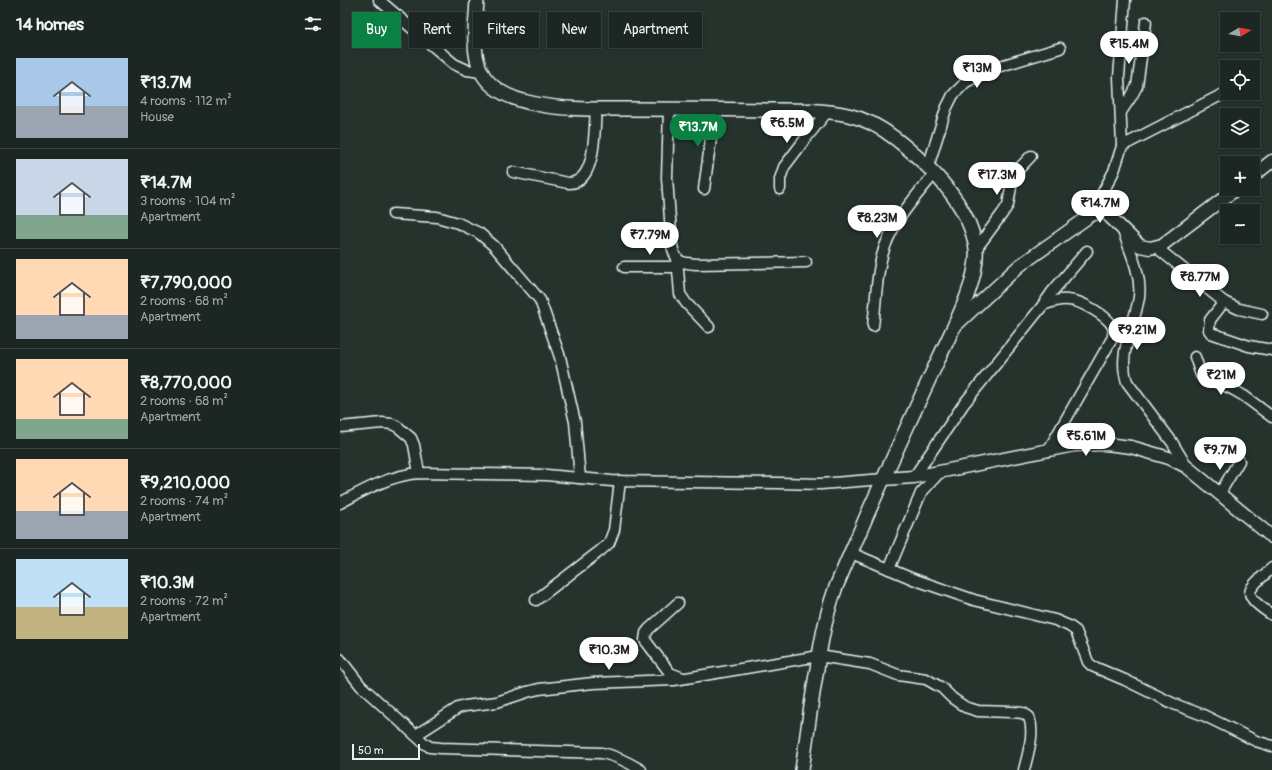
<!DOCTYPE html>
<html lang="en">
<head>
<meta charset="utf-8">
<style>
	body { margin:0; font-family:Pangolin,sans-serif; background:#252e2a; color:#f1f3f6; height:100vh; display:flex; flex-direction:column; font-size:15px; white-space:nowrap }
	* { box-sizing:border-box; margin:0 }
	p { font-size:13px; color:#a0a5a5 }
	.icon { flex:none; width:22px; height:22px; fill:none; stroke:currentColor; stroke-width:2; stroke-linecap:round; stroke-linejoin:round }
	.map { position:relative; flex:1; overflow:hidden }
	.details { display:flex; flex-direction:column; background:#1c2622; width:340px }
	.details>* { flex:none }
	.top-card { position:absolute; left:12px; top:12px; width:380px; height:36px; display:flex; gap:8px }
	.needle { width:26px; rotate:80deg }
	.fabs { position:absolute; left:880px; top:12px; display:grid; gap:8px }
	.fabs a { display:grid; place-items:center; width:40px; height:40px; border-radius:0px; background:#1c2622; box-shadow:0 2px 6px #0003,0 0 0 1px #3a4340; font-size:20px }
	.scale { position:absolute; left:12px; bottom:10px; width:68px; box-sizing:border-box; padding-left:4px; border:2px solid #e8f1f8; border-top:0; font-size:11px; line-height:14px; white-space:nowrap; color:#e8f1f8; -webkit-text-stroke:3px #26332d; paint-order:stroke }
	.price { position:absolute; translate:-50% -34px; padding:0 9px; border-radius:14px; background:#fff; color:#222; font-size:13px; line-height:26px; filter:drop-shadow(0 1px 2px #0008) }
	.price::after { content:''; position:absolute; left:50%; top:24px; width:12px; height:9px; margin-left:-6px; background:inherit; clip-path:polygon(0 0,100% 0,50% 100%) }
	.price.current { background:#0b8043; color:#fff }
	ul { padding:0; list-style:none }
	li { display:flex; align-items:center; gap:12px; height:100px; padding:0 16px }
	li+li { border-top:1px solid #3a4340 }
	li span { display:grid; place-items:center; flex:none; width:112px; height:80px; border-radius:0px; color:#555 }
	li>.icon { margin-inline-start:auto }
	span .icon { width:48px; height:48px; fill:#fffc; stroke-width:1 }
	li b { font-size:17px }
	h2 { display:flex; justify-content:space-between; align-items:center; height:48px; padding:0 16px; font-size:17px }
	.tag { padding:0 14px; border-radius:0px; background:#1c2622; box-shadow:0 2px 6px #0003,0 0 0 1px #3a4340; font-size:14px; line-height:36px }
	.tag.current { background:#0b8043; color:#fff }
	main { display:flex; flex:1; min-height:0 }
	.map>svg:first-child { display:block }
</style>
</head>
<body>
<main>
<section class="details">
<h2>14 homes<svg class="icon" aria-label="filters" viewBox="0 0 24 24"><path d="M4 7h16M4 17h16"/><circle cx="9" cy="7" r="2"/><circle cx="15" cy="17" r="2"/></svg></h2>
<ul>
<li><span style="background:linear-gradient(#a9c7e8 60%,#9aa5b1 0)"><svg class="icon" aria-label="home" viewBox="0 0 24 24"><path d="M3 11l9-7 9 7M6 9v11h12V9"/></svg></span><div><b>₹13.7M</b><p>4 rooms · 112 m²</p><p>House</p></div></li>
<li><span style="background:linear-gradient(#c9d6e8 70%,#7fa58c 0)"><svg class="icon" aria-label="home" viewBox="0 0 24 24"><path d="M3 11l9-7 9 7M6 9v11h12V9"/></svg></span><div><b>₹14.7M</b><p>3 rooms · 104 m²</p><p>Apartment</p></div></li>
<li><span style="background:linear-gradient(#ffd9b3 70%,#9aa5b1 0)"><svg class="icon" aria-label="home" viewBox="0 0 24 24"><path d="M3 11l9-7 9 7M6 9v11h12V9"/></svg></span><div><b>₹7,790,000</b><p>2 rooms · 68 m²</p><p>Apartment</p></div></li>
<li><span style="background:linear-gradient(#ffd9b3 75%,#7fa58c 0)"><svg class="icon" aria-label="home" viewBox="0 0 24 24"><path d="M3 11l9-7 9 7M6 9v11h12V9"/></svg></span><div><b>₹8,770,000</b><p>2 rooms · 68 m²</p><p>Apartment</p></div></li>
<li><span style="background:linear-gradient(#ffd9b3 65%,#9aa5b1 0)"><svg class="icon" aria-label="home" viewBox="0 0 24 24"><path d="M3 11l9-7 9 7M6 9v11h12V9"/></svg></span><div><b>₹9,210,000</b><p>2 rooms · 74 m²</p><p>Apartment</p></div></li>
<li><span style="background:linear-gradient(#bfe0f5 60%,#c2b280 0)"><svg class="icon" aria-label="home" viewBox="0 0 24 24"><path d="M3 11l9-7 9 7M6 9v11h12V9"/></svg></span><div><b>₹10.3M</b><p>2 rooms · 72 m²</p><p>Apartment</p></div></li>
</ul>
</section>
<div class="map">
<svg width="932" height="770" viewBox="0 0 932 770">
	<rect width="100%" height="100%" fill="#26332d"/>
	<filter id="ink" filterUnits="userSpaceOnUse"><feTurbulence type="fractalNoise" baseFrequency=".025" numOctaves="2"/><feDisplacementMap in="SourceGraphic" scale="8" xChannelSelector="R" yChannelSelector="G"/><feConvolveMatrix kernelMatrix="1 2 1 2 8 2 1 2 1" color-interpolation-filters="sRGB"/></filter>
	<g filter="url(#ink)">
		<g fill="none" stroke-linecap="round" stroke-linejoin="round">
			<defs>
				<g id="minor">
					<path d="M39 0 114 64 127 70 141 72"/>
					<path d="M329 109 327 178 332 246C336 262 340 263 356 264L466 262"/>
					<path d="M781 112 791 97 797 86 806 22"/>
					<path d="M782 146 887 92"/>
					<path d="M588 167 606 109 613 95 626 82 657 67 720 48"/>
					<path d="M173 172 228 183C257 184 254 129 256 109"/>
					<path d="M364 189 375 109"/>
					<path d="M440 189V179L444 167 466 138 487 112"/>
					<path d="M53 214 97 217 118 223 139 233 154 246 200 300 220 357 235 422 240 478"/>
					<path d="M751 215 774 171 782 146 779 77 785 0"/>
					<path d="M782 228C789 249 802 274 799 297 795 325 777 353 787 382L832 442 847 467"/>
					<path d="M816 247 884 302 899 309 922 314"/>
					<path d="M636 249 662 214 668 205 673 175 691 156"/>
					<path d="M337 258 340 294 346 303 369 327"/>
					<path d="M284 267H337"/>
					<path d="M884 302 870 320 869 330 871 333 909 346 932 350"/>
					<path d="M703 305 712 292 747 251"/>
					<path d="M533 326C536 303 536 278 542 256 550 224 574 199 594 174"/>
					<path d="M855 357 861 375 892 389 904 396 932 417"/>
					<path d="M0 427 42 423 52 424 58 427 71 438 74 445 79 473"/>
					<path d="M574 477 623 405 703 305C711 302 720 299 728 300 740 300 768 316 773 327 774 330 773 334 773 337L709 449"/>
					<path d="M880 493 899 461"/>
					<path d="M0 503C24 490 51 475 79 473L206 475 272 481 439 483 481 484 543 479"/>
					<path d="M511 553 573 579 634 600 715 620 729 626 736 631 748 662 752 666 785 680 834 704 863 715 916 741 932 746"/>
					<path d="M932 568C906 591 900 593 932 615"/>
					<path d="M549 569 581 493 600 472"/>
					<path d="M196 600 260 551 269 543 274 530 280 481"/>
					<path d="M338 603 309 629 306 633 305 640 330 673 343 678"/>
					<path d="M0 659 21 686 84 743 90 747 101 748 262 753C277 756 288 762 301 770"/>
					<path d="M76 735 118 708 125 706 157 702 187 692 199 689 253 683 334 680 479 656 530 664 558 675 586 679 602 688 612 698 625 707 638 711 672 712 683 713 689 717C695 733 688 753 684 770"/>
				</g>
				<g id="tertiary">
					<path d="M913 176 932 161"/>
					<path d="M615 326 679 266 751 215 761 212H765L800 246 810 248 822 245 896 189"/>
					<path d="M543 479 574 477 734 445 766 444 791 447 829 458 847 467 932 537"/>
				</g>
				<path id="secondary" d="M137 0C136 22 131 51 141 71 151 92 175 100 196 104 225 110 256 109 286 109 332 109 378 109 424 110 452 110 481 109 508 115 526 119 542 128 556 139 589 165 630 205 636 249 639 280 613 328 600 356 575 409 551 462 527 515 517 539 506 563 496 587 486 613 481 641 477 669 471 702 467 736 462 770"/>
			</defs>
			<!-- minor casing -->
			<use href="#minor" stroke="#e8f1f8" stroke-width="13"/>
			<!-- tertiary casing -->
			<use href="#tertiary" stroke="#e8f1f8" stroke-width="15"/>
			<!-- secondary casing -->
			<use href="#secondary" stroke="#e8f1f8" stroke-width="16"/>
			<!-- minor -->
			<use href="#minor" stroke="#26332d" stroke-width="10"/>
			<!-- tertiary -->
			<use href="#tertiary" stroke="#26332d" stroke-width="12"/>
			<!-- secondary -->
			<use href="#secondary" stroke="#26332d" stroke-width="13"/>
		</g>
	</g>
</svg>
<div class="fabs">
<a><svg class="needle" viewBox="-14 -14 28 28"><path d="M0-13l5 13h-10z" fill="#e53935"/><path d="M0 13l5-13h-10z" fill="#a0a5a5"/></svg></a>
<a><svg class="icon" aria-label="locate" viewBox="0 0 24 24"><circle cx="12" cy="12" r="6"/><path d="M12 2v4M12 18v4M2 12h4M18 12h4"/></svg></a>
<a><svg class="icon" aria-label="layers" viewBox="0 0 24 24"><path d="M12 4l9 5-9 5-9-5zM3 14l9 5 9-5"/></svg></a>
<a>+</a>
<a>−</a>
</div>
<div class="scale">50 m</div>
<b class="price" style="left:789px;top:65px">₹15.4M</b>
<b class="price" style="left:637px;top:89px">₹13M</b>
<b class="price" style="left:447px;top:144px">₹6.5M</b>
<b class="price current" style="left:358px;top:148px">₹13.7M</b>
<b class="price" style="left:657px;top:196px">₹17.3M</b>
<b class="price" style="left:760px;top:224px">₹14.7M</b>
<b class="price" style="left:537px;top:239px">₹8.23M</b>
<b class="price" style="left:310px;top:256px">₹7.79M</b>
<b class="price" style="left:860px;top:298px">₹8.77M</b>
<b class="price" style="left:797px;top:351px">₹9.21M</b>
<b class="price" style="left:881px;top:396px">₹21M</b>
<b class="price" style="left:746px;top:457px">₹5.61M</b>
<b class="price" style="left:880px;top:471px">₹9.7M</b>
<b class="price" style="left:269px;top:671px">₹10.3M</b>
<div class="top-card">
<a class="tag current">Buy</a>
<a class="tag">Rent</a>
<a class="tag">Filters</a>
<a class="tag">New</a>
<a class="tag">Apartment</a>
</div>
</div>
</main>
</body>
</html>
